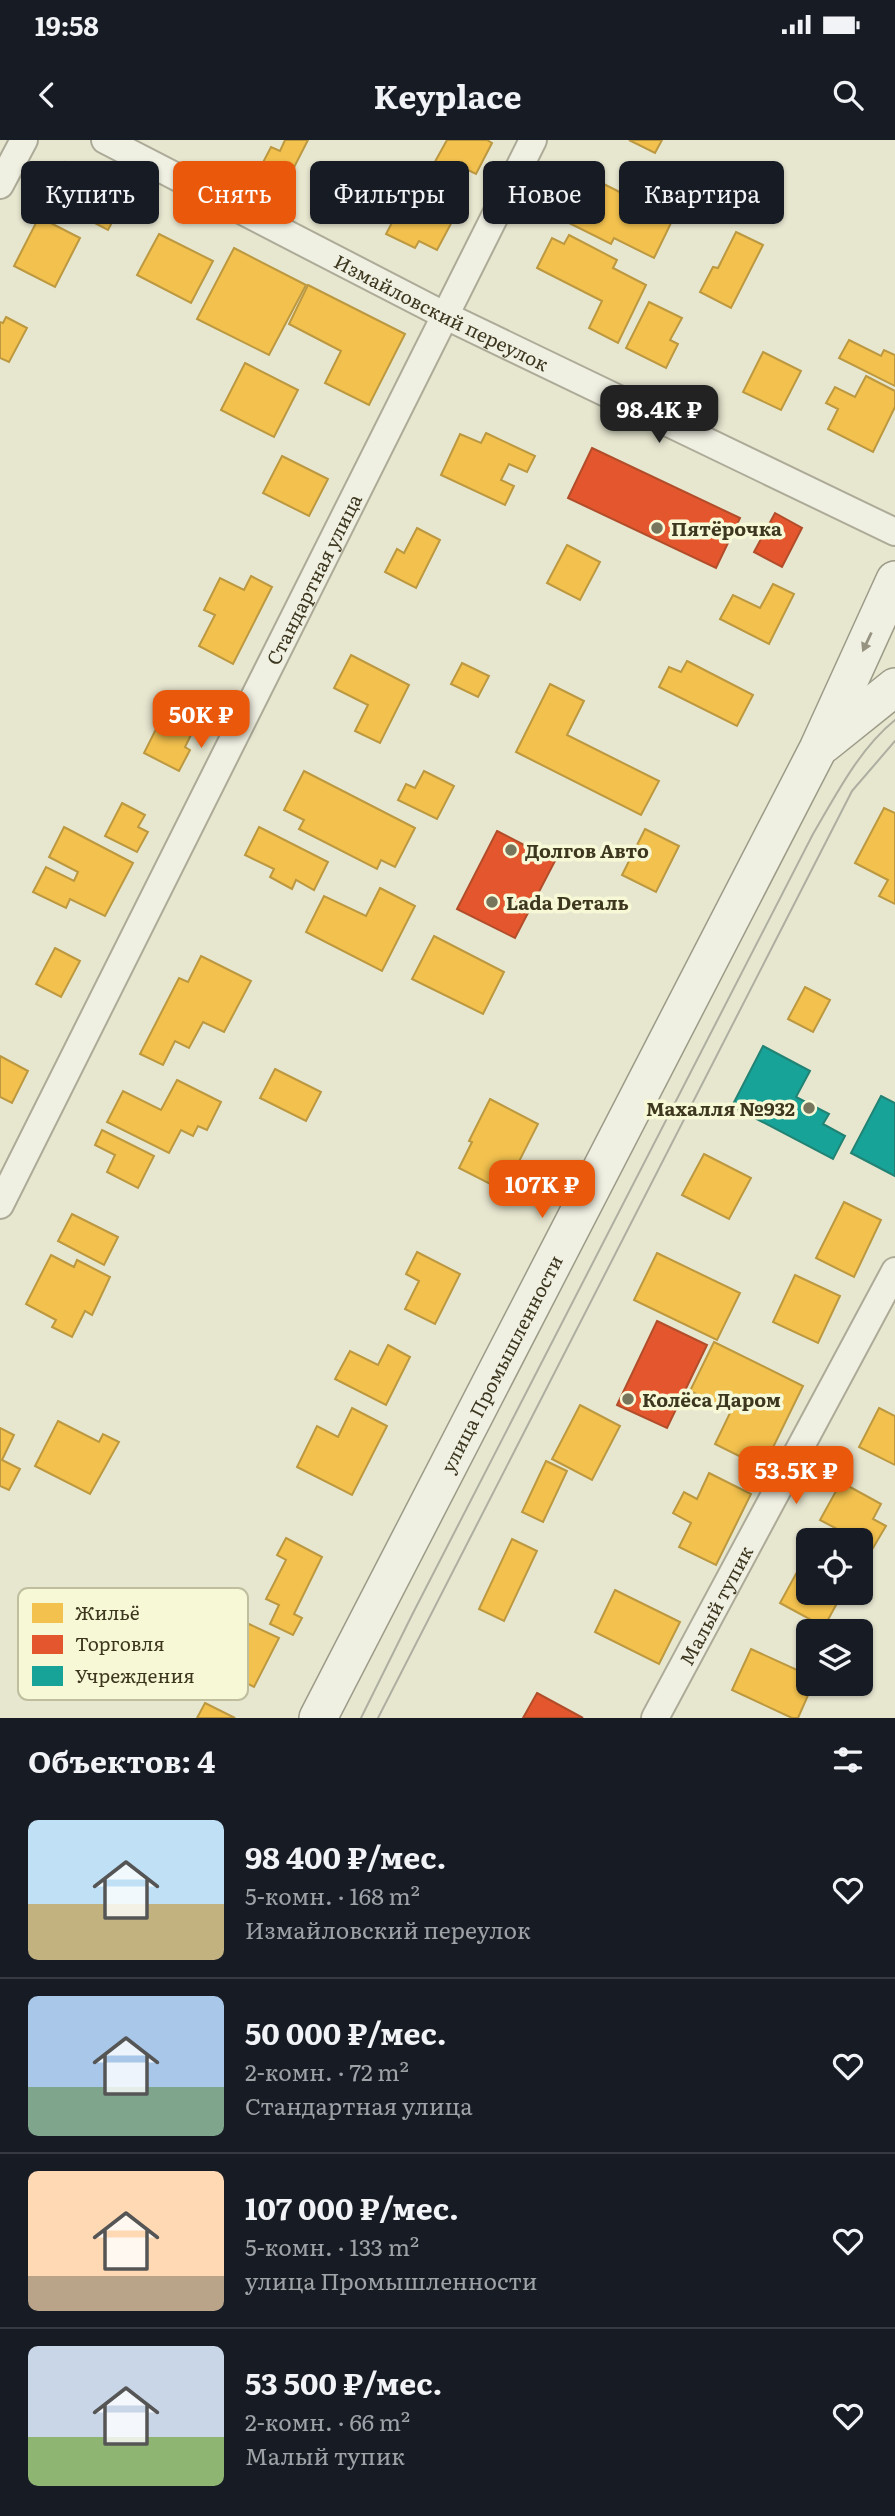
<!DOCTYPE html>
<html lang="ru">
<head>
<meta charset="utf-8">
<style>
	body { margin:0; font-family:Literata,serif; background:#20242c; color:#f1f3f6; height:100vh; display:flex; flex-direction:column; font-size:26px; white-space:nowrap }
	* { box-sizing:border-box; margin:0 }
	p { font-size:23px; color:#9ea1a6 }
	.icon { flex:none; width:38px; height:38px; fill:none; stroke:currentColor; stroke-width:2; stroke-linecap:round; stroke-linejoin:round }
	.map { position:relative; height:1578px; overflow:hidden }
	.panel { display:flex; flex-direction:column; background:#171b24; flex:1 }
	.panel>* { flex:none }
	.hud { position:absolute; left:21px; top:21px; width:854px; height:63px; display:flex; gap:14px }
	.fabs { position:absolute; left:796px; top:1388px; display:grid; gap:14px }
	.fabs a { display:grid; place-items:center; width:77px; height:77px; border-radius:10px; background:#171b24; box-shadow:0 2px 5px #0004; font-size:35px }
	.price { position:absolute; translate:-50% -60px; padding:0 16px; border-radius:14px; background:#ea580c; color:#fff; font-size:23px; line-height:46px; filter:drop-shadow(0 2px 4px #0008) }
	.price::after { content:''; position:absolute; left:50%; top:42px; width:21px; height:16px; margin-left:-10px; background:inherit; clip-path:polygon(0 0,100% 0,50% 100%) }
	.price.active { background:#222; color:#fff }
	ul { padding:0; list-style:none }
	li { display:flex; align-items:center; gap:21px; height:175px; padding:0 28px }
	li+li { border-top:2px solid #363941 }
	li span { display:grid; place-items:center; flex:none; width:196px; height:140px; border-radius:10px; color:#555 }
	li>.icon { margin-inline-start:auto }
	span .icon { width:84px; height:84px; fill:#fffc; stroke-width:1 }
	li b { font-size:30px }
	h2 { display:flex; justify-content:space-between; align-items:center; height:84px; padding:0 28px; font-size:30px }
	.chip { padding:0 24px; border-radius:10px; background:#171b24; box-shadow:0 2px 5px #0004; font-size:24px; line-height:63px }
	.chip.active { background:#ea580c; color:#fff }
	.status { display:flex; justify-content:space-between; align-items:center; height:49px; padding:0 35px; background:#171b24; direction:ltr }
	.status svg { height:19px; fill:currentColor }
	header { display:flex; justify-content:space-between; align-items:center; height:91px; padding:0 28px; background:#171b24; font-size:32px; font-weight:700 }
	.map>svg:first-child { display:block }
</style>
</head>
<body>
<div class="status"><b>19:58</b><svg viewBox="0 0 49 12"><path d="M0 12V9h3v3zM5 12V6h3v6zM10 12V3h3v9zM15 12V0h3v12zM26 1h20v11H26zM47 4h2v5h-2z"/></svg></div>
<header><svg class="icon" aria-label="back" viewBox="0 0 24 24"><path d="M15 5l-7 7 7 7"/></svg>Keyplace<svg class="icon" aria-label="search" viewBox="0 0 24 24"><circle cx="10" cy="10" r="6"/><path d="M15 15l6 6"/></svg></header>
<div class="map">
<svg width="895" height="1578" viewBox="0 0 895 1578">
	<rect width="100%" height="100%" fill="#e7e7d0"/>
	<!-- homes -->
	<g fill="#f2c14e" stroke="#bc9840" stroke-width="2">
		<path d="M285 0H308L285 45 258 32 271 7 280 11Z"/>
		<path d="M447 0H487L492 3 476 34 466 29 460 42 432 27Z"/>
		<path d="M629 0H662L655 13Z"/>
		<path d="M65 22 103 41 98 50 123 62 108 90 58 64 68 46 55 40Z"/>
		<path d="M582 33 673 79 654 118 614 98 611 104 559 78Z"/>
		<path d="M407 54 454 78 437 110 419 101 415 108 386 94Z"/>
		<path d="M39 77 80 98 55 147 14 126Z"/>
		<path d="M736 92 763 105 731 168 700 152 713 127 718 128Z"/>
		<path d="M159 94 213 121 191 163 137 135Z"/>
		<path d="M569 95 617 120 613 128 646 145 618 203 589 188 602 161 537 128 552 98 564 104Z"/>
		<path d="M234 108 306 145 269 215 197 179Z"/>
		<path d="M308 145 405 194 369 265 325 243 341 211 289 184Z"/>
		<path d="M649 162 682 178 670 200 678 204 666 228 626 208Z"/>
		<path d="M6 177 27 188 9 222 0 218V182L3 183Z"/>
		<path d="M849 200 881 216 884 210 895 215V246L839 218Z"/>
		<path d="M763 212 801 231 781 270 743 252Z"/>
		<path d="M245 223 298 250 274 297 221 270Z"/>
		<path d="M866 236 895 251V267L873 312 828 289 838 269 826 263 835 247 855 257Z"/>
		<path d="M486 293 535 316 527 332 509 324 501 340 514 346 505 365 441 335 460 294 481 303Z"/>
		<path d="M282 316 328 339 309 376 263 353Z"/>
		<path d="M417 388 440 400 416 448 385 432 397 409 404 413Z"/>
		<path d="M567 405 600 422 580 460 547 443Z"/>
		<path d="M251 436 272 447 233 524 199 506 215 475 204 470 220 438 244 450Z"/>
		<path d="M773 444 794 454 769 504 720 479 733 455 760 468Z"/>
		<path d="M351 515 409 545 380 603 355 591 368 565 334 548Z"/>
		<path d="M687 521 753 555 737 586 659 547 669 527 681 532Z"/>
		<path d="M462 523 489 536 478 557 451 544Z"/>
		<path d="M550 544 584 561 567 595 659 641 641 675 516 612Z"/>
		<path d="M165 571 195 587 185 607 190 610 179 631 144 613Z"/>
		<path d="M304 631 415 688 395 727 381 720 377 729 299 689 304 680 284 670Z"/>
		<path d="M424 631 454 646 437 679 398 660 406 644 415 648Z"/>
		<path d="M122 663 145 675 138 687 148 692 137 712 105 696Z"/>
		<path d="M884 668 895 673V764L879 756 888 740 855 723Z"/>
		<path d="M64 687 133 723 105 776 70 759 66 768 33 752 46 727 74 741 78 732 49 717Z"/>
		<path d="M259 687 328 722 314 750 296 740 292 749 270 737 274 729 245 715Z"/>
		<path d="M645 689 679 706 656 752 622 735Z"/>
		<path d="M380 748 415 766 382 831 306 792 324 756 366 776Z"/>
		<path d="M434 796 504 832 483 874 412 839Z"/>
		<path d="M55 808 80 821 61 857 36 844Z"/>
		<path d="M201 816 251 841 224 892 203 882 189 908 175 901 163 925 140 914 179 838 188 842Z"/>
		<path d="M805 847 830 860 813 892 788 879Z"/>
		<path d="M0 916 28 931 12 963 0 957Z"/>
		<path d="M275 929 321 952 306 981 260 958Z"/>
		<path d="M177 940 221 962 207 990 198 986 193 996 181 990 169 1013 107 982 123 951 161 970Z"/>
		<path d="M490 959 538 984 504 1051 459 1028 472 1002 469 1001Z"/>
		<path d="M102 990 154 1016 138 1048 107 1032 115 1015 95 1005Z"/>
		<path d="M704 1014 751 1038 729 1079 682 1055Z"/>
		<path d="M844 1062 881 1080 854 1137 816 1118Z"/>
		<path d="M72 1074 118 1097 104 1125 58 1101Z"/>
		<path d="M417 1112 460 1134 435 1184 405 1169 419 1141 406 1134Z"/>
		<path d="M657 1113 740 1153 717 1200 634 1160Z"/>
		<path d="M51 1115 74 1127 77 1120 110 1137 92 1175 85 1171 72 1197 52 1187 56 1180 26 1164Z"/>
		<path d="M795 1135 840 1156 818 1203 773 1182Z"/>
		<path d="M714 1202 803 1246 763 1328 715 1304 731 1271 690 1251Z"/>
		<path d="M388 1205 410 1217 386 1265 335 1239 350 1211 378 1225Z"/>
		<path d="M580 1265 620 1286 592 1340 552 1319Z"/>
		<path d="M352 1268 387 1286 352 1355 297 1327 317 1286 338 1297Z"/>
		<path d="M879 1268 895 1276V1325L859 1307Z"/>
		<path d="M58 1281 99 1302 103 1294 119 1302 90 1354 35 1326Z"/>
		<path d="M0 1288 14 1295 2 1320 20 1329 9 1350 0 1346Z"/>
		<path d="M546 1321 567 1331 543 1382 522 1372Z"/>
		<path d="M709 1333 751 1354 716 1425 679 1407 691 1383 673 1373 684 1352 697 1359Z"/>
		<path d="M841 1342 881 1364 873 1379 886 1386 873 1408 820 1380Z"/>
		<path d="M286 1398 322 1417 294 1474 302 1478 293 1495 270 1484 279 1465 266 1459 286 1420 277 1415Z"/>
		<path d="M512 1399 537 1411 504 1481 479 1469Z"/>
		<path d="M797 1432 808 1438V1452H835L841 1456 824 1487 780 1463Z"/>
		<path d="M615 1450 680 1482 659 1524 595 1492Z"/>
		<path d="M249 1484 279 1498 254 1547 205 1522 223 1487 243 1496Z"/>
		<path d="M751 1509 808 1535V1544H813L798 1578H792L732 1550Z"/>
		<path d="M205 1563 235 1578H197Z"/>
	</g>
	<!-- shops -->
	<g fill="#e4572e" stroke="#b24d2a" stroke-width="2">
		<path d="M592 308 740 378 716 428 568 358Z"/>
		<path d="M775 373 802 388 782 427 754 412Z"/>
		<path d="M497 691 555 721 515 798 457 769Z"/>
		<path d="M657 1181 707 1205 667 1288 617 1265Z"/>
		<path d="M537 1553 583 1578H523Z"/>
	</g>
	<!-- public -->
	<g fill="#17a398" stroke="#228374" stroke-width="2">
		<path d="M763 906 810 931 796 957 829 974 823 984 845 996 833 1019 732 966Z"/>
		<path d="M881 956 895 963V1036L851 1013Z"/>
	</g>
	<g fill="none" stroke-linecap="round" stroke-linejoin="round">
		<defs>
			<g id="minor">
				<path id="s1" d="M105 0 444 175 895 392"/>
				<path d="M0 45 24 0"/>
				<path id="s2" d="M0 1065 533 0"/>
				<path id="s3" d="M655 1578 895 1131"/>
			</g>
			<g id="secondary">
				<path d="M824 604 895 547"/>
				<path id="s4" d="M318 1578 818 609 895 440"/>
			</g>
		</defs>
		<!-- minor casing -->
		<use href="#minor" stroke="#adab98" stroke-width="30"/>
		<!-- secondary casing -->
		<use href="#secondary" stroke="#9c9b88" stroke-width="40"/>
		<!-- minor -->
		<use href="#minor" stroke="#efefe2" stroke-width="26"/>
		<!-- secondary -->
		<use href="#secondary" stroke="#efefe2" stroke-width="37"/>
		<!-- tram -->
		<g stroke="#aeaea1" stroke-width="2">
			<path d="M361 1578 412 1475 813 694C836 655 859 609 895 580"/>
			<path d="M378 1578 852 651 895 601"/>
		</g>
	</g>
	<!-- one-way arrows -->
	<defs><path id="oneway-solid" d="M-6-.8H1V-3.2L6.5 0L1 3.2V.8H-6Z" transform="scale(1.75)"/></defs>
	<use fill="#969380" href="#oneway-solid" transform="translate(867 502) rotate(115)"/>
	<!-- markers -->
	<g fill="#78755d" stroke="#f7f8d6" stroke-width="2.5">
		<circle cx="657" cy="388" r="7"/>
		<circle cx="511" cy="710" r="7"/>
		<circle cx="492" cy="762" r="7"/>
		<circle cx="809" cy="968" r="7"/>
		<circle cx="628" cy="1259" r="7"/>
	</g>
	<g text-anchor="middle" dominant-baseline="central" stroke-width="7" stroke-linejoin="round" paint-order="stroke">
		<!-- street labels -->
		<g font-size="19" fill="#3d371f" stroke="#f7f8d6">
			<text stroke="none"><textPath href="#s1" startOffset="378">Измайловский переулок</textPath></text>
			<text stroke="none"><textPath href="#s2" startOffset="700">Стандартная улица</textPath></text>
			<text stroke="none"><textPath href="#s4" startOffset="399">улица Промышленности</textPath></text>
			<text stroke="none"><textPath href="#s3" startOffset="128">Малый тупик</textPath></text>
		</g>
		<!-- poi labels -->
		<g font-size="19" font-weight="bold" fill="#3d371f" stroke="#f7f8d6" text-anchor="start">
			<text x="671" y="388">Пятёрочка</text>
			<text x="525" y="710">Долгов Авто</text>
			<text x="506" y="762">Lada Dеталь</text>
			<text x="795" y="968" text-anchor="end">Махалля №932</text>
			<text x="642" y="1259">Колёса Даром</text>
		</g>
	</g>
	<!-- legend -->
	<rect x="18" y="1448" width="230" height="112" rx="10" fill="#f7f8d6" stroke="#bfbe9f" stroke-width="2"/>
	<rect x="32" y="1463" width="31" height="20" fill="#f2c14e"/>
	<rect x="32" y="1495" width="31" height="19" fill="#e4572e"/>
	<rect x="32" y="1526" width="31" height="20" fill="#17a398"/>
	<g font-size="19" fill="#3d371f">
		<text x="75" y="1480">Жильё</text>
		<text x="75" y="1511">Торговля</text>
		<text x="75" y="1543">Учреждения</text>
	</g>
</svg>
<div class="fabs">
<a><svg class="icon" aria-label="locate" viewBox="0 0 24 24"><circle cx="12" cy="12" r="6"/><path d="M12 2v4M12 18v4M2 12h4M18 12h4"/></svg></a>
<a><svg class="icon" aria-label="layers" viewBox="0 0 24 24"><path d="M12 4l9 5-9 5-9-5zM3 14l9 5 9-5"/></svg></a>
</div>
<b class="price active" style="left:659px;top:305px">98.4K ₽</b>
<b class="price" style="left:201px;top:610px">50K ₽</b>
<b class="price" style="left:542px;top:1080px">107K ₽</b>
<b class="price" style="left:796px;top:1366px">53.5K ₽</b>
<div class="hud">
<a class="chip">Купить</a>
<a class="chip active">Снять</a>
<a class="chip">Фильтры</a>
<a class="chip">Новое</a>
<a class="chip">Квартира</a>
</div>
</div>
<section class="panel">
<h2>Объектов: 4<svg class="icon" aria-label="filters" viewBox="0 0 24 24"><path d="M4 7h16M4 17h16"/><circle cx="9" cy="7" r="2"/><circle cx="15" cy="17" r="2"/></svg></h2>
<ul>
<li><span style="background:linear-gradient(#bfe0f5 60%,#c2b280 0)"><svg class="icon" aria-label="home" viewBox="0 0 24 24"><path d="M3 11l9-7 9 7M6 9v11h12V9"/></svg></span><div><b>98 400 ₽/мес.</b><p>5-комн. · 168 m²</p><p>Измайловский переулок</p></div><svg class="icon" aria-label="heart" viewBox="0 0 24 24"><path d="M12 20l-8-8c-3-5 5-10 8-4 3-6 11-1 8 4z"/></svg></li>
<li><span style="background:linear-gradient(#a9c7e8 65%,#7fa58c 0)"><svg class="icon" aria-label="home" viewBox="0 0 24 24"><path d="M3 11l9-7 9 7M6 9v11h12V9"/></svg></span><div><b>50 000 ₽/мес.</b><p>2-комн. · 72 m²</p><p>Стандартная улица</p></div><svg class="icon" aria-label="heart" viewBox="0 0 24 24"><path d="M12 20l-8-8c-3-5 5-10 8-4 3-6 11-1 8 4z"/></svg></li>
<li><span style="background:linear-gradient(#ffd9b3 75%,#b9a48a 0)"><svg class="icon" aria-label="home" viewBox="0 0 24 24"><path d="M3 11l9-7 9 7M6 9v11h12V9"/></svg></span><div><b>107 000 ₽/мес.</b><p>5-комн. · 133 m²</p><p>улица Промышленности</p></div><svg class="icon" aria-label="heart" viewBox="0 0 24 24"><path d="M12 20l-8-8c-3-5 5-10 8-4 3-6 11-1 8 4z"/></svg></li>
<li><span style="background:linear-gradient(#c9d6e8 65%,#8fb573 0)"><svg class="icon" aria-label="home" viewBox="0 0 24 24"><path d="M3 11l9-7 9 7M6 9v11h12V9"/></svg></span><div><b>53 500 ₽/мес.</b><p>2-комн. · 66 m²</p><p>Малый тупик</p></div><svg class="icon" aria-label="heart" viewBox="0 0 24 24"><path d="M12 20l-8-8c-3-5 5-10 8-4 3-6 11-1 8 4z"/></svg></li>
</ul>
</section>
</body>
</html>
